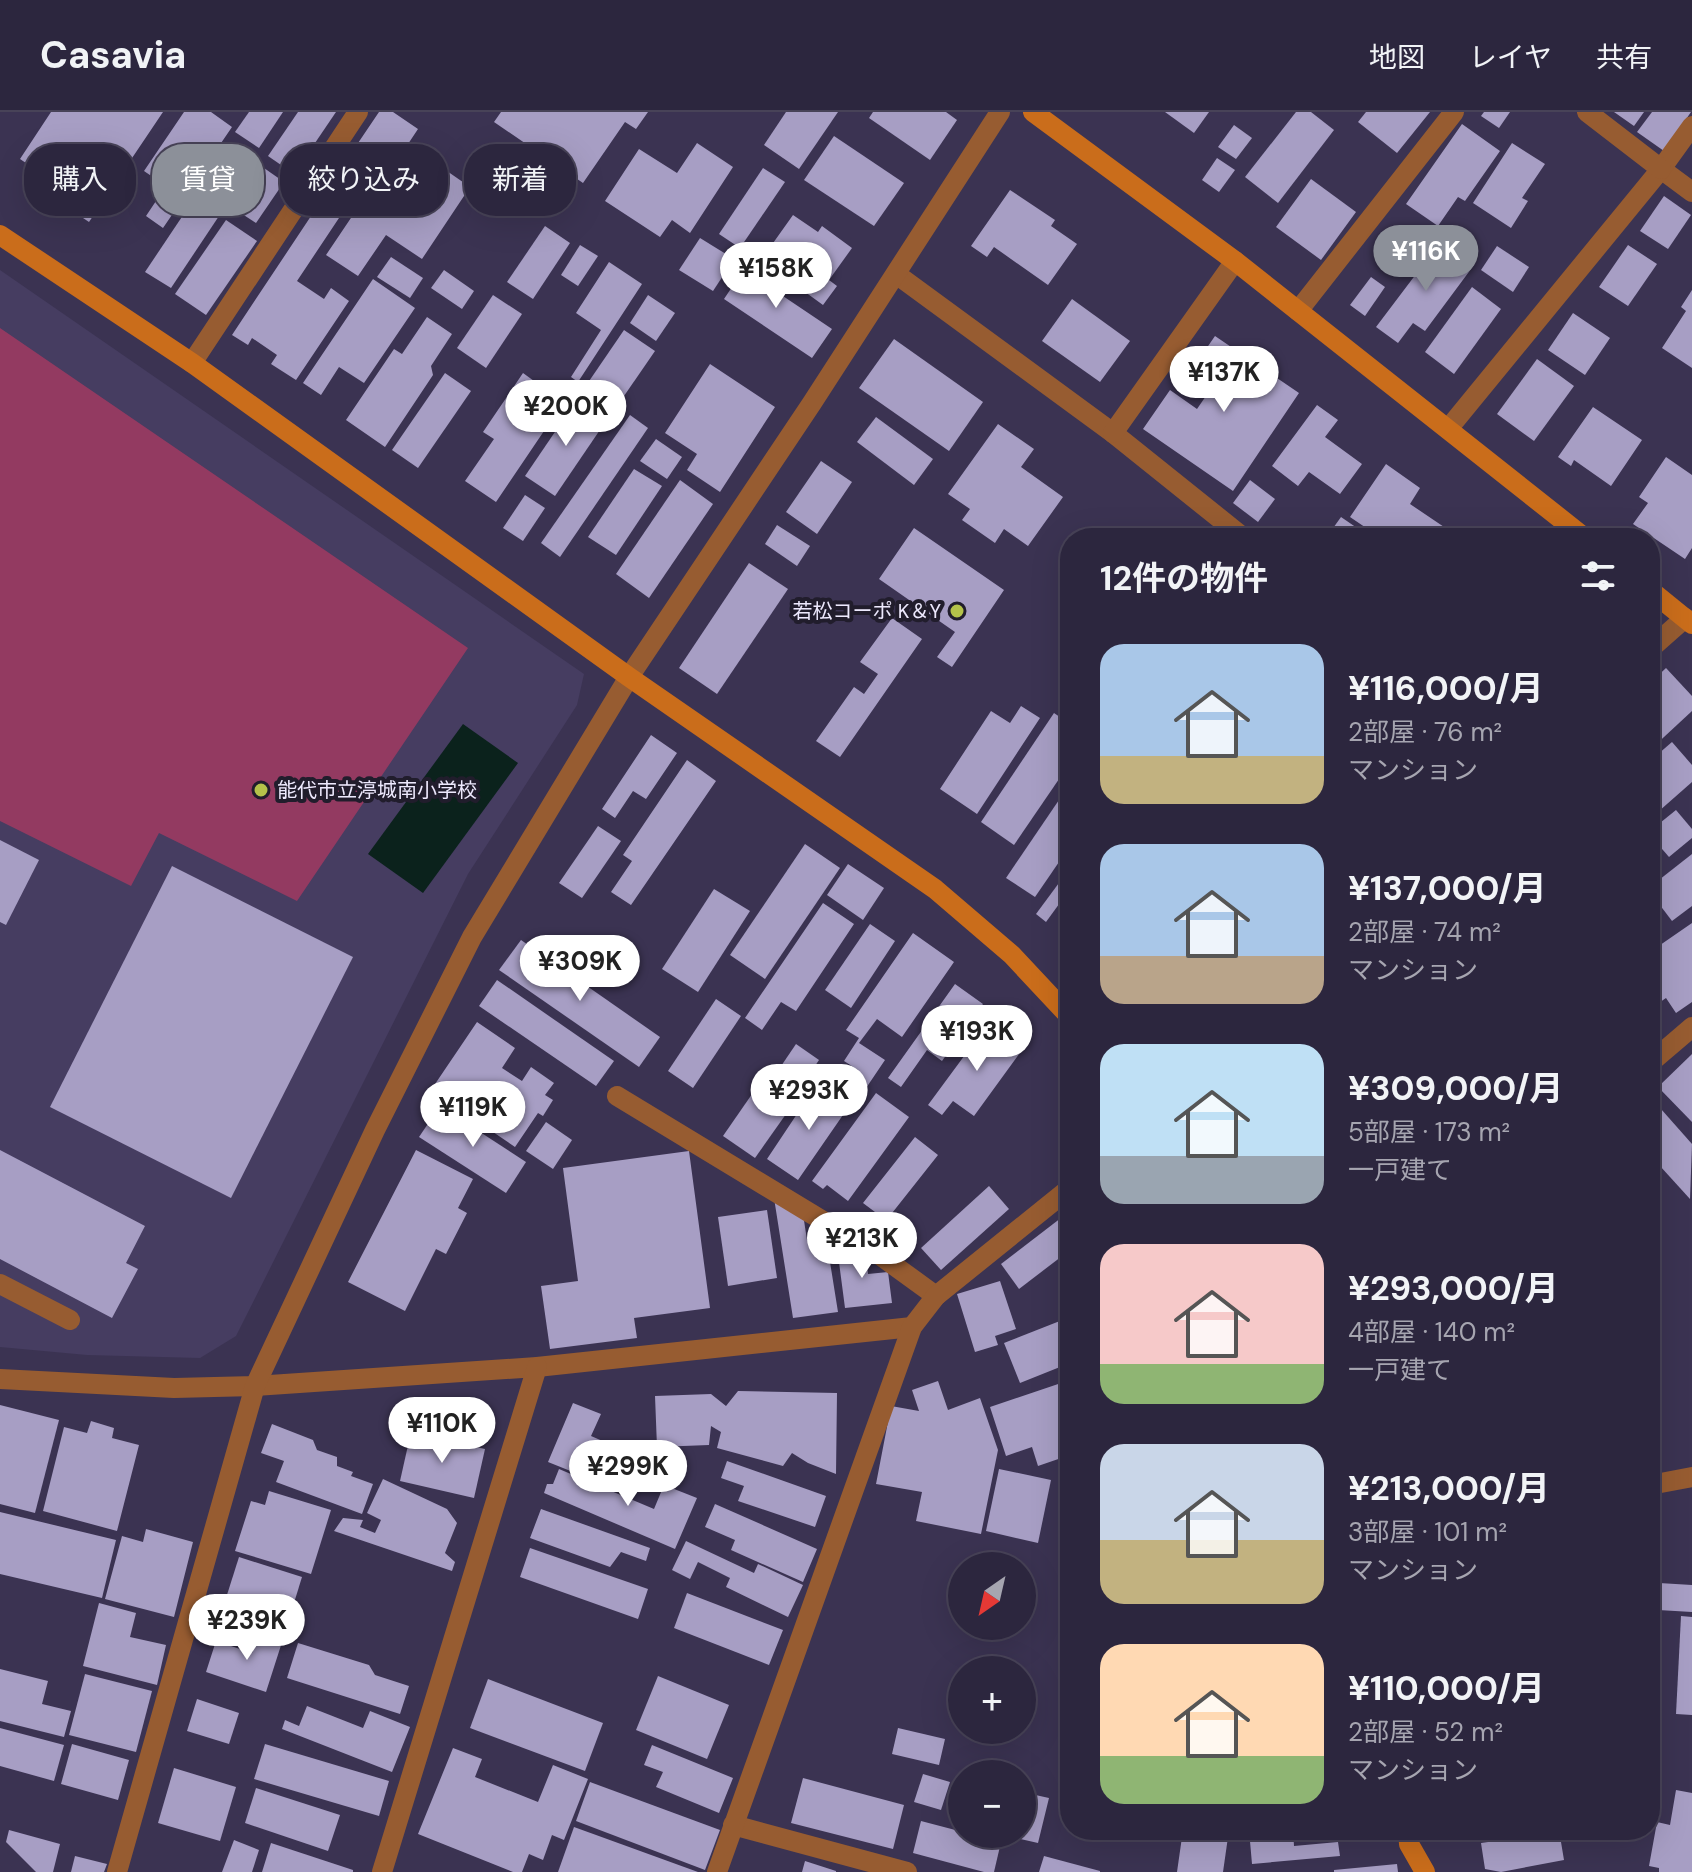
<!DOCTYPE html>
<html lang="ja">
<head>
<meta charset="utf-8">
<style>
	body { margin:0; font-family:"DM Sans","Noto Sans JP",sans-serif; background:#342e45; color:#f1f3f6; height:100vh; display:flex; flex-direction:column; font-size:30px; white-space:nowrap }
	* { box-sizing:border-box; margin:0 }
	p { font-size:26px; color:#a6a5b0 }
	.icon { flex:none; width:44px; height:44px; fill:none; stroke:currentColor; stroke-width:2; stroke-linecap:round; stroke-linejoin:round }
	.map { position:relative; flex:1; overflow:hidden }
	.sheet { position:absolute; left:1060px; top:416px; width:600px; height:1312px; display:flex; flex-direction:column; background:#2c263e; border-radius:32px; box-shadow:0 8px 32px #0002,0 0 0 2px #484358 }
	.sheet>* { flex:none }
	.banner { position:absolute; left:24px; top:32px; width:760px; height:72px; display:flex; gap:16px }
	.needle { width:52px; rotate:214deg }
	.tools { position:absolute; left:948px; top:1440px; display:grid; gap:16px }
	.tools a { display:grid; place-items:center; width:88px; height:88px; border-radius:50%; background:#2c263e; box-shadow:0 8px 32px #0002,0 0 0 2px #484358; font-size:40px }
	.price { position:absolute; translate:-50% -68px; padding:0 18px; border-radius:28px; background:#fff; color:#222; font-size:26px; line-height:52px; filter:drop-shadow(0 2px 4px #0008) }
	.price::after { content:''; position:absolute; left:50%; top:48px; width:24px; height:18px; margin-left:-12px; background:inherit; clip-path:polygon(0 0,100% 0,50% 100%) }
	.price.active { background:#8c9099; color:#fff }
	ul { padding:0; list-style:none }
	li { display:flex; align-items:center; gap:24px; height:200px; padding:0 40px }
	li span { display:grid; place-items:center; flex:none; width:224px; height:160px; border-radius:24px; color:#555 }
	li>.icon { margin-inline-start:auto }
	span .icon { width:96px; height:96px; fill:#fffc; stroke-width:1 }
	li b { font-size:34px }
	h2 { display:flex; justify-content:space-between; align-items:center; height:96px; padding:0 40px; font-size:34px }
	.tag { padding:0 28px; border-radius:32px; background:#2c263e; box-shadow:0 8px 32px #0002,0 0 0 2px #484358; font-size:28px; line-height:72px }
	.tag.active { background:#8c9099; color:#fff }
	header { display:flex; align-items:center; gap:48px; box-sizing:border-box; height:112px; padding:0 40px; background:#2c263e; border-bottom:2px solid #484358 }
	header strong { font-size:38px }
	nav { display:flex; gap:44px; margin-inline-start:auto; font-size:28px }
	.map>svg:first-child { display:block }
</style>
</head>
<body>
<header>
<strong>Casavia</strong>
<nav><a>地図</a><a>レイヤ</a><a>共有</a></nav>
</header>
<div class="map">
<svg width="1692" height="1760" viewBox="0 0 1692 1760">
	<rect width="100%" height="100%" fill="#3b3352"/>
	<!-- built -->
	<path fill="#463d61" d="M0 158 584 562 577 593 468 762 236 1224 200 1246 87 1243 0 1235Z"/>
	<!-- green -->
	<path fill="#933a61" d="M0 216 468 536 297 789 159 721 131 774 0 709Z"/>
	<!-- water -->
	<path fill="#0b221c" d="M463 612 518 651 423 781 368 742Z"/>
	<!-- building -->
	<g fill="#a79ec4">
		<path d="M51 0H163L89 110 47 82 54 70 20 47Z"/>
		<path d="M184 0H211L232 15 163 116 146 104 166 74 144 59Z"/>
		<path d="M249 0H283L259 36 235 20Z"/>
		<path d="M298 0H336L294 62 268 44Z"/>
		<path d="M379 0H393L418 17 408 32 470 75 422 147 386 123 358 164 326 143 359 94 329 74Z"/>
		<path d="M501 0H648L636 17 625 10 583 71 494 10Z"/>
		<path d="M786 0H838L799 57 764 33Z"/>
		<path d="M873 0H946L957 8 930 48 869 6Z"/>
		<path d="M1165 0H1209L1194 21Z"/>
		<path d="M1296 0H1311L1334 18 1278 91 1245 65Z"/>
		<path d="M1366 0H1430L1397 41 1358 10Z"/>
		<path d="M1484 0H1510L1499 16 1481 4Z"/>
		<path d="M1614 0H1644L1634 14Z"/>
		<path d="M1652 0H1691L1664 39 1637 20Z"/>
		<path d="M1462 12 1500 39 1465 89 1458 85 1438 114 1406 92Z"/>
		<path d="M1234 13 1252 26 1236 47 1218 35Z"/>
		<path d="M834 24 904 71 874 114 804 68Z"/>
		<path d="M697 31 733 55 690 121 672 108 660 125 605 89 639 37 677 61Z"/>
		<path d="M1512 31 1545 52 1522 86 1528 89 1511 116 1473 91Z"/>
		<path d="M228 36 253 53 171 176 145 160Z"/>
		<path d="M1217 46 1235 58 1219 80 1202 68Z"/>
		<path d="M264 56 284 70 256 111 236 98Z"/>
		<path d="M763 56 785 70 740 136 719 122Z"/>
		<path d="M1311 67 1356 100 1321 148 1276 115Z"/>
		<path d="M1010 78 1055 108 1051 114 1077 132 1048 173 994 135 987 145 971 134Z"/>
		<path d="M1664 84 1691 103 1668 137 1640 119Z"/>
		<path d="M319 92 339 106 297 169 324 187 331 176 349 189 296 268 271 252 277 243 252 226 248 233 232 223Z"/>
		<path d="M793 103 818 120 822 114 852 136 829 168 837 174 823 193 761 148Z"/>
		<path d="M226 108 257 129 206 203 175 182Z"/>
		<path d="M545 114 570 131 533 187 507 170Z"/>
		<path d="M700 126 734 147 713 179 679 158Z"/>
		<path d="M1441 129 1474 153 1425 219 1413 211 1398 231 1376 215Z"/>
		<path d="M580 133 598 144 578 174 561 163Z"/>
		<path d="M1628 133 1657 152 1628 194 1599 175Z"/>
		<path d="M1497 134 1529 155 1513 180 1481 158Z"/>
		<path d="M391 145 423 166 410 186 377 165Z"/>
		<path d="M750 148 780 169 774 178 832 217 812 246 724 187Z"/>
		<path d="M609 150 642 172 578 270 571 265 601 218 576 201Z"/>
		<path d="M444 158 474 179 462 197 431 176Z"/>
		<path d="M1371 165 1385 175 1365 204 1350 193Z"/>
		<path d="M373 167 415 196 364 271 339 255 321 283 303 271Z"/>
		<path d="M1472 175 1501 197 1454 262 1425 240Z"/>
		<path d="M1692 178V256L1662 236 1686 199 1681 195Z"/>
		<path d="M493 183 522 202 486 256 457 236Z"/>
		<path d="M648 183 675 201 656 229 630 211Z"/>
		<path d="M1072 187 1130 229 1100 270 1042 229Z"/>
		<path d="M1573 201 1610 226 1585 263 1548 238Z"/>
		<path d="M427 205 452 222 431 254 433 263 385 335 346 308 394 237 402 242Z"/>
		<path d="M624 218 655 239 613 300 583 278Z"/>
		<path d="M1215 224 1299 281 1233 379 1143 317 1170 278 1197 297 1208 281 1186 266Z"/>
		<path d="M894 227 983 290 949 339 859 276Z"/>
		<path d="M1537 247 1574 274 1534 329 1497 302Z"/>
		<path d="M710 252 775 295 720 380 687 358 697 342 665 321Z"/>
		<path d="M445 261 471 279 418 356 392 338Z"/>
		<path d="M523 261 556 285 562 277 569 282 496 390 465 369 494 327 483 320Z"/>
		<path d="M576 289 606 309 555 384 525 364Z"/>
		<path d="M1317 293 1338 308 1325 325 1362 352 1340 382 1309 360 1298 374 1272 354Z"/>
		<path d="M1593 295 1642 328 1611 374 1574 348 1571 354 1558 345Z"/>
		<path d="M630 303 648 316 560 445 541 431Z"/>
		<path d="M876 305 933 347 914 373 857 330Z"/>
		<path d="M998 312 1034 337 1021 355 1063 385 1028 434 1004 417 995 431 962 408 970 397 948 382Z"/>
		<path d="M656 327 682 345 667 367 640 349Z"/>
		<path d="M1666 345 1692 363V436L1685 447 1633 412 1648 391 1639 385Z"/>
		<path d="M821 349 852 370 817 422 786 400Z"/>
		<path d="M1386 352 1420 376 1410 392 1450 419 1445 426H1381L1350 405Z"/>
		<path d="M634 357 662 374 616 443 588 425Z"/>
		<path d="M680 368 713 392 649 486 616 462Z"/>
		<path d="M1250 368 1275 387 1258 410 1233 391Z"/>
		<path d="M525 383 545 396 523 429 503 416Z"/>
		<path d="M1341 405 1360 418 1354 426H1326Z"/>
		<path d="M777 413 810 434 797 454 765 432Z"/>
		<path d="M914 416 1004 478 952 555 937 545 955 520 879 467Z"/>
		<path d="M749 451 788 477 717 582 679 556Z"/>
		<path d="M892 506 922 527 840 645 816 629 854 575 864 582 878 562 860 550Z"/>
		<path d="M1666 556 1692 584V599L1650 638V571Z"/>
		<path d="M1021 594 1040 606 977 702 940 677 991 599 1010 611Z"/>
		<path d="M1054 601 1070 612V651L1014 733 981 710Z"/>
		<path d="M651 623 677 641 646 687 633 679 615 706 602 697Z"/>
		<path d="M1672 630 1692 653V670L1650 707V649Z"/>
		<path d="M687 648 716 669 631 793 611 780 632 749 623 743Z"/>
		<path d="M1061 685 1070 691V734L1035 785 1006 766Z"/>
		<path d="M1676 698 1692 717V726L1669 745 1650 723V719Z"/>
		<path d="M598 714 621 729 582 786 559 771Z"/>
		<path d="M0 728 39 748 6 813 0 810Z"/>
		<path d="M805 732 840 756 765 867 730 843Z"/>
		<path d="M1692 742V794L1672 809 1650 780V775Z"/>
		<path d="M848 752 884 776 863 808 827 783Z"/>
		<path d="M172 754 353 845 231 1086 50 995Z"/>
		<path d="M1070 756V777L1046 810 1036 802Z"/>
		<path d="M714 777 750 799 698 880 662 857Z"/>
		<path d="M823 791 854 812 796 899 781 890 762 918 745 906Z"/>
		<path d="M1692 811V890L1676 901 1666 886 1650 897V840Z"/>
		<path d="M870 812 895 829 851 896 825 878Z"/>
		<path d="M913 821 954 850 902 925 877 907 859 931 885 948 862 982 848 972 858 958 844 949 859 926 846 918Z"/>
		<path d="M521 828 660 925 639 955 499 858Z"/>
		<path d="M497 868 614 949 596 974 479 894Z"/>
		<path d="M955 872 983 892 942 949 927 938 901 975 888 966Z"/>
		<path d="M716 887 741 904 693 976 668 959Z"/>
		<path d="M477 910 515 936 502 956 522 969 531 955 554 971 545 983 553 988 543 1004 538 1001 515 1035 431 978Z"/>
		<path d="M987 913 1022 938 974 1004 953 989 942 1003 928 993Z"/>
		<path d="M796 932 819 948 796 982 773 966Z"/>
		<path d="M1692 942V1010L1658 975Z"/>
		<path d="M759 972 791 995 755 1046 723 1024Z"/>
		<path d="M839 976 854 987 798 1068 767 1047 813 978 830 990Z"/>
		<path d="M876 981 909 1005 848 1089 827 1073 823 1077 812 1069Z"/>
		<path d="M440 994 526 1050 506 1081 419 1025Z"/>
		<path d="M1661 997 1692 1032 1690 1087 1650 1043V1007Z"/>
		<path d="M546 1010 572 1028 553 1057 526 1039Z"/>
		<path d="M915 1025 938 1043 881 1115 870 1106 875 1100 863 1091Z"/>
		<path d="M0 1038 145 1114 126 1151 138 1157 112 1206 0 1147Z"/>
		<path d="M416 1038 473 1067 458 1096 467 1101 446 1142 436 1137 405 1199 348 1170Z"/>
		<path d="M689 1039 710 1196 634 1206 637 1226 550 1237 541 1174 578 1169 563 1056Z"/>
		<path d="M989 1074 1009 1097 941 1158 921 1136Z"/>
		<path d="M774 1086 803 1102 807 1128 826 1125 838 1200 793 1206Z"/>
		<path d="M767 1098 777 1166 728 1174 718 1105Z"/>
		<path d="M1070 1099V1138L1019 1177 1001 1152Z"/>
		<path d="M856 1133 866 1140 868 1162 888 1160 892 1191 845 1196 837 1135Z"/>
		<path d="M1000 1169 1016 1217 995 1224 998 1233 975 1240 957 1182Z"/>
		<path d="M1070 1205V1251L1020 1271 1004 1231Z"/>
		<path d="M1070 1268V1343L1038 1354 1032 1335 1006 1344 990 1295Z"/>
		<path d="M938 1269 948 1298 980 1286 998 1338 981 1422 916 1409 922 1380 876 1372 891 1294 919 1299 912 1278Z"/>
		<path d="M738 1279 837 1281 836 1362 808 1351 792 1341 783 1354 717 1336 721 1320 711 1314 709 1333 657 1335 655 1284 711 1282 726 1294Z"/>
		<path d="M573 1291 601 1302 591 1324 628 1340 613 1376 548 1350Z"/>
		<path d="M0 1293 59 1308 35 1401 0 1392Z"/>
		<path d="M91 1309 114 1316 112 1326 139 1333 117 1419 43 1399 64 1315 87 1321Z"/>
		<path d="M272 1312 313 1328 317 1338 337 1345V1354L353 1360 351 1364 373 1372 362 1402 276 1370 284 1349 261 1341Z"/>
		<path d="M411 1320 485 1337 474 1386 400 1369Z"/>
		<path d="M727 1349 826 1384 815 1415 738 1389 744 1374 721 1366Z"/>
		<path d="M559 1357 654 1397 664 1373 697 1386 675 1437 544 1381 547 1372H553Z"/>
		<path d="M999 1357 1051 1368 1038 1431 986 1419Z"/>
		<path d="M383 1367 447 1397 457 1411 445 1441 455 1450 452 1459 334 1419 343 1406 363 1408 360 1415 375 1421 381 1408 367 1401Z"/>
		<path d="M269 1379 331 1398 311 1462 235 1439 251 1389 265 1393Z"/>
		<path d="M715 1392 817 1437 803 1470 731 1438 735 1428 705 1415Z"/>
		<path d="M541 1397 650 1436 646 1449 621 1440 610 1455 530 1426Z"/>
		<path d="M0 1400 116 1428 102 1486 0 1462Z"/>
		<path d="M146 1417 193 1430 174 1505 105 1487 122 1424 143 1430Z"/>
		<path d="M686 1429 754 1461 758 1452 803 1473 788 1505 726 1475 730 1466 698 1450 690 1467 672 1458Z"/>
		<path d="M530 1436 648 1477 638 1507 520 1465Z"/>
		<path d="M239 1445 302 1465 289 1507 226 1486Z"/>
		<path d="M1659 1471 1692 1473V1500L1658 1498Z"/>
		<path d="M687 1481 783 1518 769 1553 674 1516Z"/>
		<path d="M99 1491 136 1501 130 1525 166 1533 157 1573 83 1554Z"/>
		<path d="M1681 1504 1692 1505V1603L1676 1602Z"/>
		<path d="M260 1519 283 1527 266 1580 206 1560 216 1529 252 1541Z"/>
		<path d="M298 1531 369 1553 375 1563 409 1574 400 1602 287 1566Z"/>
		<path d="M0 1557 48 1569 42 1592 71 1599 64 1625 0 1609Z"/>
		<path d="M85 1562 152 1579 136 1640 69 1623Z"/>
		<path d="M658 1564 729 1593 707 1647 636 1618Z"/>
		<path d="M488 1567 603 1611 585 1659 470 1616Z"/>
		<path d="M197 1587 239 1601 229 1632 187 1619Z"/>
		<path d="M307 1594 363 1616 370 1599 410 1615 392 1660 282 1617 285 1608 299 1614Z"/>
		<path d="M0 1616 64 1633 54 1669 0 1654Z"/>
		<path d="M898 1616 945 1627 939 1653 892 1642Z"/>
		<path d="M72 1632 129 1648 118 1688 61 1672Z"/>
		<path d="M265 1632 389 1669 379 1704 254 1667Z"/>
		<path d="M652 1633 733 1666 719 1701 656 1675 663 1660 644 1653Z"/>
		<path d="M453 1636 482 1647 475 1665 538 1690 553 1653 588 1667 564 1728 552 1723 543 1748 529 1742 522 1760H513L418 1722Z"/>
		<path d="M174 1656 236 1675 220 1729 158 1711Z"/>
		<path d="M923 1662 950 1670 941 1698 914 1690Z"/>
		<path d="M803 1666 904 1693 893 1737 791 1711Z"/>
		<path d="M590 1670 720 1718 705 1758 576 1709Z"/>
		<path d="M256 1676 340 1703 328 1739 245 1711Z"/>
		<path d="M1676 1678 1692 1681V1760H1659V1756L1649 1754 1657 1710 1670 1713Z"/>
		<path d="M1022 1680 1049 1686 1038 1731 1003 1723 1022 1722Z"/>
		<path d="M921 1709 1001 1730 994 1760H984L913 1741Z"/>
		<path d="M574 1715 698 1760H558Z"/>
		<path d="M9 1718 60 1732 53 1760H36L6 1730Z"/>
		<path d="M1183 1718H1229L1223 1760H1177Z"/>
		<path d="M1249 1718H1293L1294 1734 1338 1730 1340 1744 1252 1752Z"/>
		<path d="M1508 1718H1559L1564 1748 1501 1760 1485 1757 1481 1731 1510 1727Z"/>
		<path d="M234 1728 259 1738 252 1760H222Z"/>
		<path d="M271 1731 353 1758V1760H262Z"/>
		<path d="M75 1744 107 1752 104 1760H71Z"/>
		<path d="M1044 1744 1100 1759V1760H1039Z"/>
		<path d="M805 1749 836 1759V1760H802Z"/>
		<path d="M1397 1752 1398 1760H1334V1758Z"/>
	</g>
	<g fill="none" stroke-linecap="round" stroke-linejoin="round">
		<!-- lane -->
		<g stroke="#975c31" stroke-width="20">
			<path d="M1661 57 1692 80"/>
			<path d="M192 251 358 0"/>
			<path d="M1448 317 1661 57 1692 14"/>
			<path d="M0 1172 70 1208"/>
		</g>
		<!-- street -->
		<g stroke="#975c31" stroke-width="20">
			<path d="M1587 0 1661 57"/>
			<path d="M896 162 1113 321 1244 426"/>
			<path d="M1298 199 1454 0"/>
			<path d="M1113 321 1235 149"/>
			<path d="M1650 537 1685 506"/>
			<path d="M1650 951 1692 915"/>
			<path d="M617 984 881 1144 936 1184"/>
			<path d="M0 1267 174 1276 255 1274 537 1255 912 1215"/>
			<path d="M1650 1373 1692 1365"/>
			<path d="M733 1713 907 1760"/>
			<path d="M117 1760 255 1274 375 1018 472 825 629 565 812 291 1000 0"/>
			<path d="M382 1760 537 1255"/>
			<path d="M717 1760 912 1215 936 1184 1070 1076"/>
		</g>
		<!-- secondary -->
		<g stroke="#ca6d1b" stroke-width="20">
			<path d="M1033 0 1235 149 1585 426"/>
			<path d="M0 123 192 251 629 565 935 777 1012 843 1070 905"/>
			<path d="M1650 478 1692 512"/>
			<path d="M1408 1718 1409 1732 1425 1760"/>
		</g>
	</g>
	<!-- markers -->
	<g fill="#b4c24a" stroke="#211d2c" stroke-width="3">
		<circle cx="957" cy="499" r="8"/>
		<circle cx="261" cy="678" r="8"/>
	</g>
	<g text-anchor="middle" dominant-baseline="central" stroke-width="8" stroke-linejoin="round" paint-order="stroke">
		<!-- poi labels -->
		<g font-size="20" fill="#ede9fd" stroke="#211d2c" text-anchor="end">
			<text x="941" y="499">若松コーポ K＆Y</text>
			<text x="277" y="678" text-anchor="start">能代市立渟城南小学校</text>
		</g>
	</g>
</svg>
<div class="tools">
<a><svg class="needle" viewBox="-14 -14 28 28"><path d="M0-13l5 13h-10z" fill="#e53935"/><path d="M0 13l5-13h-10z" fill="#a6a5b0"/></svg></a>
<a>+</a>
<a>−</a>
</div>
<b class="price active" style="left:1426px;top:181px">¥116K</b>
<b class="price" style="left:776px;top:198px">¥158K</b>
<b class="price" style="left:1224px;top:302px">¥137K</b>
<b class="price" style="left:566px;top:336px">¥200K</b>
<b class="price" style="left:580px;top:891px">¥309K</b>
<b class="price" style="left:977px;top:961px">¥193K</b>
<b class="price" style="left:809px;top:1020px">¥293K</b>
<b class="price" style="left:473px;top:1037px">¥119K</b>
<b class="price" style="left:862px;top:1168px">¥213K</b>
<b class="price" style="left:442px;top:1353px">¥110K</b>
<b class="price" style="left:628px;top:1396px">¥299K</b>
<b class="price" style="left:247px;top:1550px">¥239K</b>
<div class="banner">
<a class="tag">購入</a>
<a class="tag active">賃貸</a>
<a class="tag">絞り込み</a>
<a class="tag">新着</a>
</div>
<section class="sheet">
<h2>12件の物件<svg class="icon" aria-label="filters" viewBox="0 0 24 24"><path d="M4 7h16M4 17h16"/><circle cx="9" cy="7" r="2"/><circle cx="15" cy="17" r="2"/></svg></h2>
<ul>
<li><span style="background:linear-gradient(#a9c7e8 70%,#c2b280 0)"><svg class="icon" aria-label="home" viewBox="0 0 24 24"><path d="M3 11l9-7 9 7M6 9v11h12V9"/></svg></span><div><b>¥116,000/月</b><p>2部屋 · 76 m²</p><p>マンション</p></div></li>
<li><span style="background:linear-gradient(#a9c7e8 70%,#b9a48a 0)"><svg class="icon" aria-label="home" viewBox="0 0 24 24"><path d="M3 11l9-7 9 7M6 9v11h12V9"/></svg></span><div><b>¥137,000/月</b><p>2部屋 · 74 m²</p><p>マンション</p></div></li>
<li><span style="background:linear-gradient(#bfe0f5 70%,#9aa5b1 0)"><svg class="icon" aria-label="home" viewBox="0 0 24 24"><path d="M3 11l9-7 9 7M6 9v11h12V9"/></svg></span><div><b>¥309,000/月</b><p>5部屋 · 173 m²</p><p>一戸建て</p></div></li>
<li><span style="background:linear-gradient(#f6c9c9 75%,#8fb573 0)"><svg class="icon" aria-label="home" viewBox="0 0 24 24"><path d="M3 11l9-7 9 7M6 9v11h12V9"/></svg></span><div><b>¥293,000/月</b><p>4部屋 · 140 m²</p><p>一戸建て</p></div></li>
<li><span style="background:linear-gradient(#c9d6e8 60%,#c2b280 0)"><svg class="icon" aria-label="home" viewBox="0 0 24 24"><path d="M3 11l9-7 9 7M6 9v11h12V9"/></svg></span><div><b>¥213,000/月</b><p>3部屋 · 101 m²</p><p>マンション</p></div></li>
<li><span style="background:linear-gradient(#ffd9b3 70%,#8fb573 0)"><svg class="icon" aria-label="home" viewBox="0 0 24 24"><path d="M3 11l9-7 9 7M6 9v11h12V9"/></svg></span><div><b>¥110,000/月</b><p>2部屋 · 52 m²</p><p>マンション</p></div></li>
</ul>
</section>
</div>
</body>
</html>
